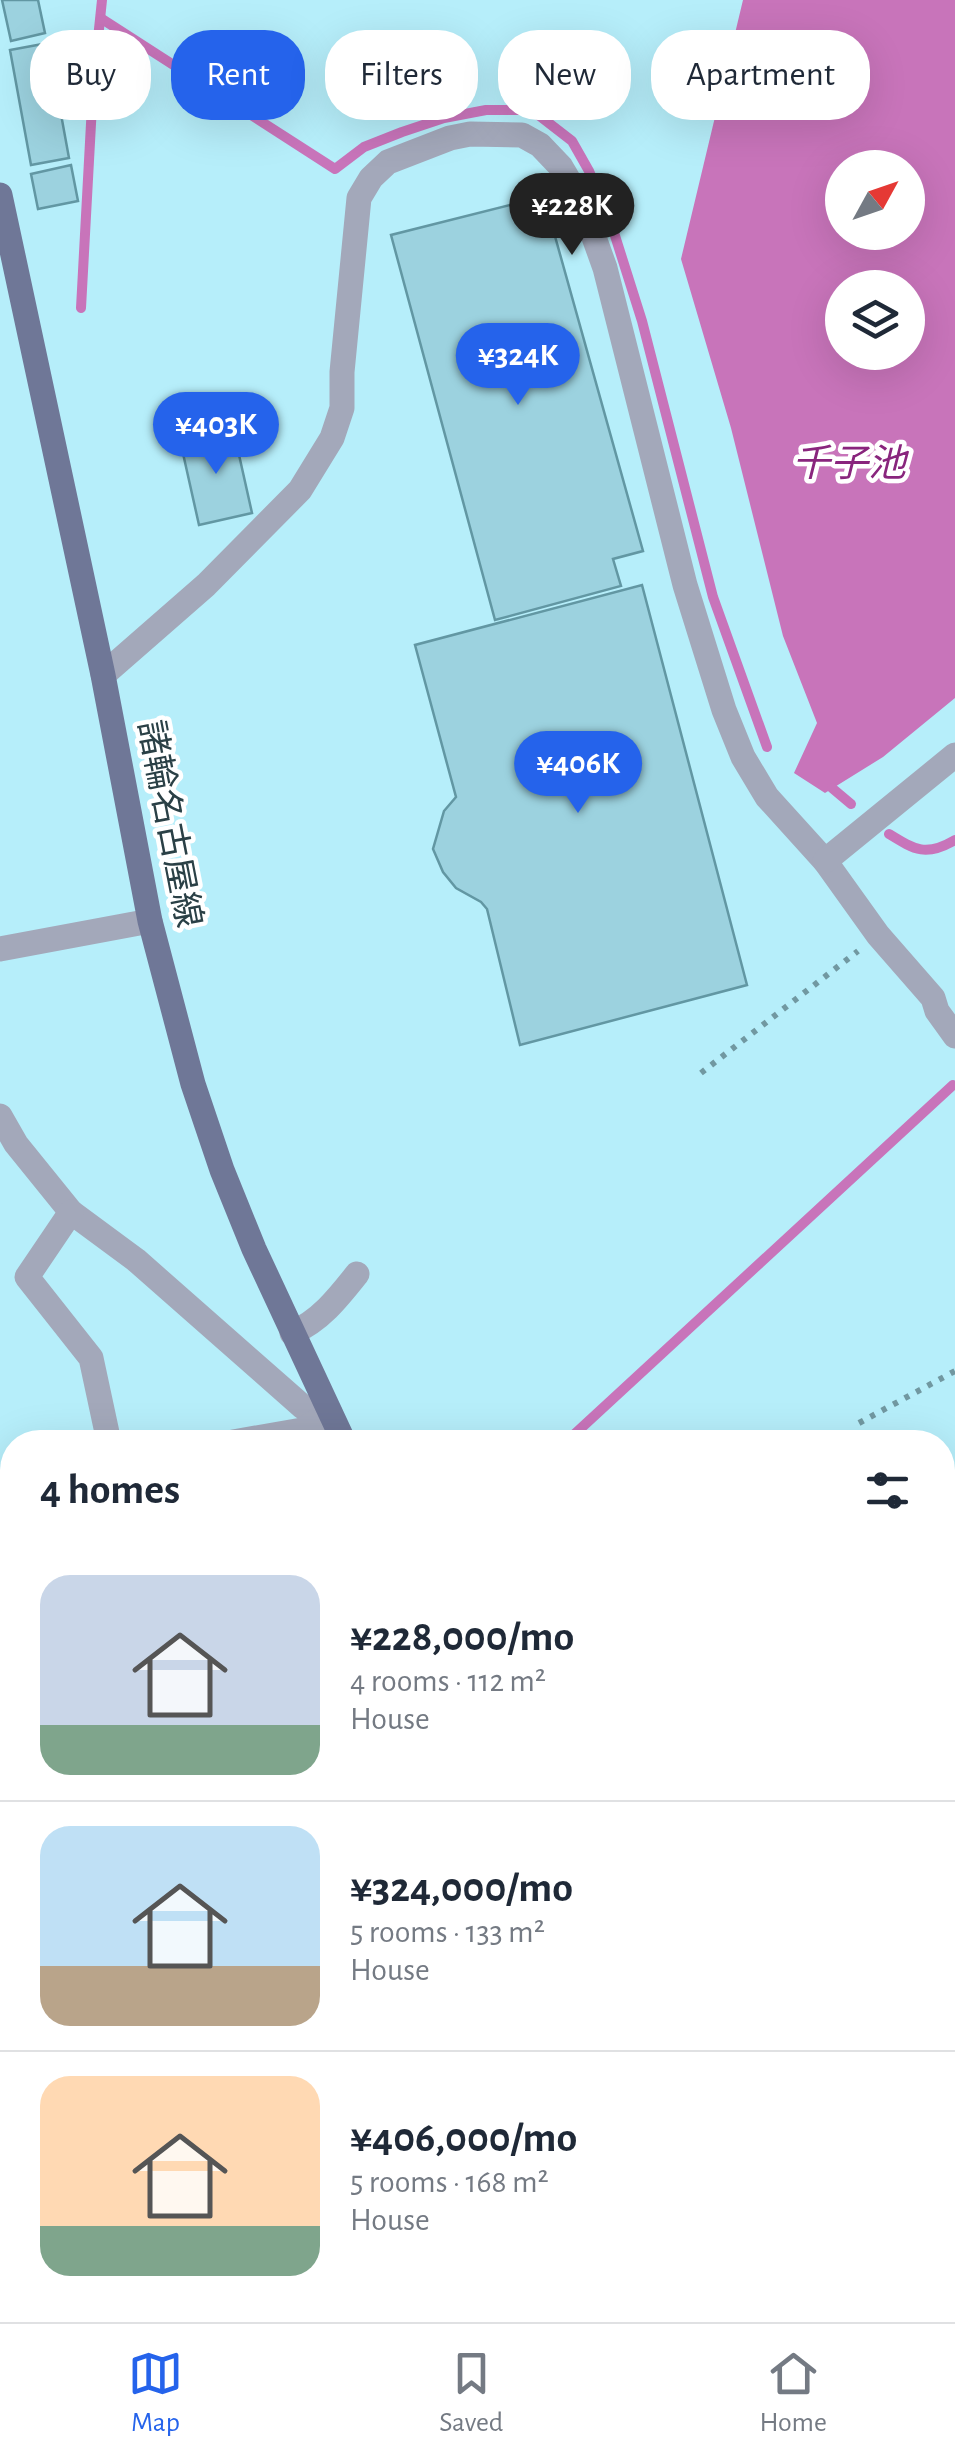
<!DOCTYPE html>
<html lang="en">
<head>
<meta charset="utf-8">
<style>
	body { margin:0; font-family:"Alegreya Sans","Noto Sans JP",sans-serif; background:#f2f2f3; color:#1f2937; height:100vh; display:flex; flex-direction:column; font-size:38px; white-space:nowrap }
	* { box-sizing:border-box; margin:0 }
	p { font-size:32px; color:#747a83 }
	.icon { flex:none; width:55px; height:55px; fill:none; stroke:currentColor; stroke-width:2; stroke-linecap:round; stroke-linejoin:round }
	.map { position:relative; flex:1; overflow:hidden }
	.panel { position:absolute; left:0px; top:1430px; width:955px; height:892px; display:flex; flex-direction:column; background:#fff; border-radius:40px 40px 0 0; box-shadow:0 10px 40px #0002 }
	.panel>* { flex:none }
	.guide { position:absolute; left:30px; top:30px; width:895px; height:90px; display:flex; gap:20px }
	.needle { width:65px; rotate:50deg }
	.controls { position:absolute; left:825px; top:150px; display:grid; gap:20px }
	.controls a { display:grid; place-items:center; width:100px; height:100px; border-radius:50%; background:#fff; box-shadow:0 10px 40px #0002; font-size:50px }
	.price { position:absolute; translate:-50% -85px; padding:0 22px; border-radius:35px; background:#2563eb; color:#fff; font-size:32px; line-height:65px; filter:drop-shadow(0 2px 5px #0008) }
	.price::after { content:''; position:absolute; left:50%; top:60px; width:30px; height:22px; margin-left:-15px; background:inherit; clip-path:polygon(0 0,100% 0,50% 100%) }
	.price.selected { background:#222; color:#fff }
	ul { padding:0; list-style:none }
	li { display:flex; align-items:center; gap:30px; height:250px; padding:0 40px }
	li+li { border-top:2px solid #e0e1e3 }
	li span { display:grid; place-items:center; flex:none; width:280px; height:200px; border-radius:30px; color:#555 }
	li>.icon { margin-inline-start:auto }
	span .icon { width:120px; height:120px; fill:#fffc; stroke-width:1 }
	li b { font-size:42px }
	h2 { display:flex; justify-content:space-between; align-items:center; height:120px; padding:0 40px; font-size:42px }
	.chip { padding:0 35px; border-radius:40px; background:#fff; box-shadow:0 10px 40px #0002; font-size:35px; line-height:90px }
	.chip.selected { background:#2563eb; color:#fff }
	.dock { display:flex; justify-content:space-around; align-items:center; height:140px; border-top:2px solid #e0e1e3; background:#fff; font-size:28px; color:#747a83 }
	.dock a { display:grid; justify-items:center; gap:5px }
	.dock .selected { color:#2563eb }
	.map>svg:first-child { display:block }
</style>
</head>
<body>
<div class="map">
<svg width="955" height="2322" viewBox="0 0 955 2322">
	<rect width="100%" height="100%" fill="#b6eefa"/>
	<!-- forest -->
	<path fill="#fc8e77" d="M12 1869V2056L0 2047V1891Z"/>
	<!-- water -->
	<path fill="#c874ba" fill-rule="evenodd" d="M743 0H955V698L883 757 825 793 794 773 817 723 783 636 731 428 681 259ZM842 168H908V232H842ZM842 288H908V352H842Z"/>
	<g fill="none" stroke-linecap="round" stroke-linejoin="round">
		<!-- stream -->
		<g stroke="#c874ba" stroke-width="10">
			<path d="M102 19 335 169 364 147 402 132 444 118 486 110H532L572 141 589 171 611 223 642 321 713 597 767 747"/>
			<path d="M81 308 93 87 102 0"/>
			<path d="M832 788 851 804"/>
			<path d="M889 834C915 850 926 857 955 840"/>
			<path d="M566 1442 953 1085"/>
			<path d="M0 1967 12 1955"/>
			<path d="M0 2318 5 2322"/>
		</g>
	</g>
	<!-- building -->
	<g fill="#9cd2df" stroke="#6297a3" stroke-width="2.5">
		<path d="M2 0H38L45 33 11 41Z"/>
		<path d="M48 43 69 158 31 165 10 50Z"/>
		<path d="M71 165 78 201 38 209 31 174Z"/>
		<path d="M522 202 530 228 551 222 643 551 613 559 621 586 495 620 391 235Z"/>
		<path d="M233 428 252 513 199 525 180 440Z"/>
		<path d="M642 585 747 985 520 1045 487 909 481 902 456 888 443 872 433 849 444 811 456 797 415 645Z"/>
	</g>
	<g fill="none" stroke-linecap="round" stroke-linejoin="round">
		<!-- path -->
		<g stroke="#7198a1" stroke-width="6" stroke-dasharray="5 8" stroke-linecap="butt">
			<path d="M701 1073 858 951"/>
			<path d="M859 1423 955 1371"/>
			<path d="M942 1587 955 1601"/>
		</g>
		<!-- minor -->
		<g stroke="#a3a8ba" stroke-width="25">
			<path d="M103 675 206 585 300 490 332 438 342 408V372L359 198 371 178 388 162 450 138 470 134 522 135 540 145 561 167 581 201 605 268 685 585 724 710 743 757 767 797 825 861 878 935 933 998 937 1011 955 1036"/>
			<path d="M825 861 955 755"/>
			<path d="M0 949 150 921"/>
			<path d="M0 1116 16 1144 71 1212 136 1260 303 1407 330 1413"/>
			<path d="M71 1212 27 1277 91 1358 109 1442"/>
			<path d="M292 1333C320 1321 338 1298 357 1274"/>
			<path d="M233 1442 302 1430 330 1413"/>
			<path d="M942 1670 955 1663"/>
			<path d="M942 1928 955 1923"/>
			<path d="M942 1972 955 2005"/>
			<path d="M0 2070 12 2079"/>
			<path d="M355 2310 374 2322"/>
			<path d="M160 2322 171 2310"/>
		</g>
		<!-- major -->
		<g stroke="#6f7797" stroke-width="25">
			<path d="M0 195 103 675 150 921 193 1084 222 1170 254 1249 344 1442"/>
			<path d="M722 2310 727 2322"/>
		</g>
	</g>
	<g text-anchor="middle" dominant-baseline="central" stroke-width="9" stroke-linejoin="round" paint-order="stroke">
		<!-- street labels -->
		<g font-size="35" fill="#2a4046" stroke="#fff">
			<text transform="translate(169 824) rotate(79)">諸輪名古屋線</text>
		</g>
		<!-- water labels -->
		<g font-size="38" font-style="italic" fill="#89257d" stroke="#fff">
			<text x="849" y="465">千子池</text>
		</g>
	</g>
</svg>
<div class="controls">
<a><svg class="needle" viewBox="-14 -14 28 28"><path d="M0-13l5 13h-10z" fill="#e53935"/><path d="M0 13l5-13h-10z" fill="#747a83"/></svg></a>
<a><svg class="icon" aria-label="layers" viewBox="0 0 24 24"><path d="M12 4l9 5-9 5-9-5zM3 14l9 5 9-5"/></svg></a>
</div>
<b class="price selected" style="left:572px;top:258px">¥228K</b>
<b class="price" style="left:518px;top:408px">¥324K</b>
<b class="price" style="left:216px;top:477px">¥403K</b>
<b class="price" style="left:578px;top:816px">¥406K</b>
<div class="guide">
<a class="chip">Buy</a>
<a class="chip selected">Rent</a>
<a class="chip">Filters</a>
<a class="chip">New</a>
<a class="chip">Apartment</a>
</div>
<section class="panel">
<h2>4 homes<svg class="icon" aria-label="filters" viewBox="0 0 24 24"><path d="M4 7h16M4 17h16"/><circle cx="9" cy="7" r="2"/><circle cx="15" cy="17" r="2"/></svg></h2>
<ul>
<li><span style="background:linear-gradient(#c9d6e8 75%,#7fa58c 0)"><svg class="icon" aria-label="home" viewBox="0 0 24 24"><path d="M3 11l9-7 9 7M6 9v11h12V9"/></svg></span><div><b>¥228,000/mo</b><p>4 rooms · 112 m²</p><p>House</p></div></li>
<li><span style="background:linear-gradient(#bfe0f5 70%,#b9a48a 0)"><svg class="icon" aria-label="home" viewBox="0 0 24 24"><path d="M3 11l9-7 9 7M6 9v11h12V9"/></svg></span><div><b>¥324,000/mo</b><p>5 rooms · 133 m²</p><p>House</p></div></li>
<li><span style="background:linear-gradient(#ffd9b3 75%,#7fa58c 0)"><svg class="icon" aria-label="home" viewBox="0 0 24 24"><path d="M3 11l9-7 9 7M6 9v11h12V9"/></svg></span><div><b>¥406,000/mo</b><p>5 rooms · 168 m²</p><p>House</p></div></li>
</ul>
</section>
</div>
<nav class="dock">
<a class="selected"><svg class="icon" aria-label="map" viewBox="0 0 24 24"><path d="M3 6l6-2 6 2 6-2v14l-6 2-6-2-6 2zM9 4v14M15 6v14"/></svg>Map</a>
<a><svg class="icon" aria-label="saved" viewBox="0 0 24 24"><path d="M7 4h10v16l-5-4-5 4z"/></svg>Saved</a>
<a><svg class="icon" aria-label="home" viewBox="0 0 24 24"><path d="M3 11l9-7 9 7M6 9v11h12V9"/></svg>Home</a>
</nav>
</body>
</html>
